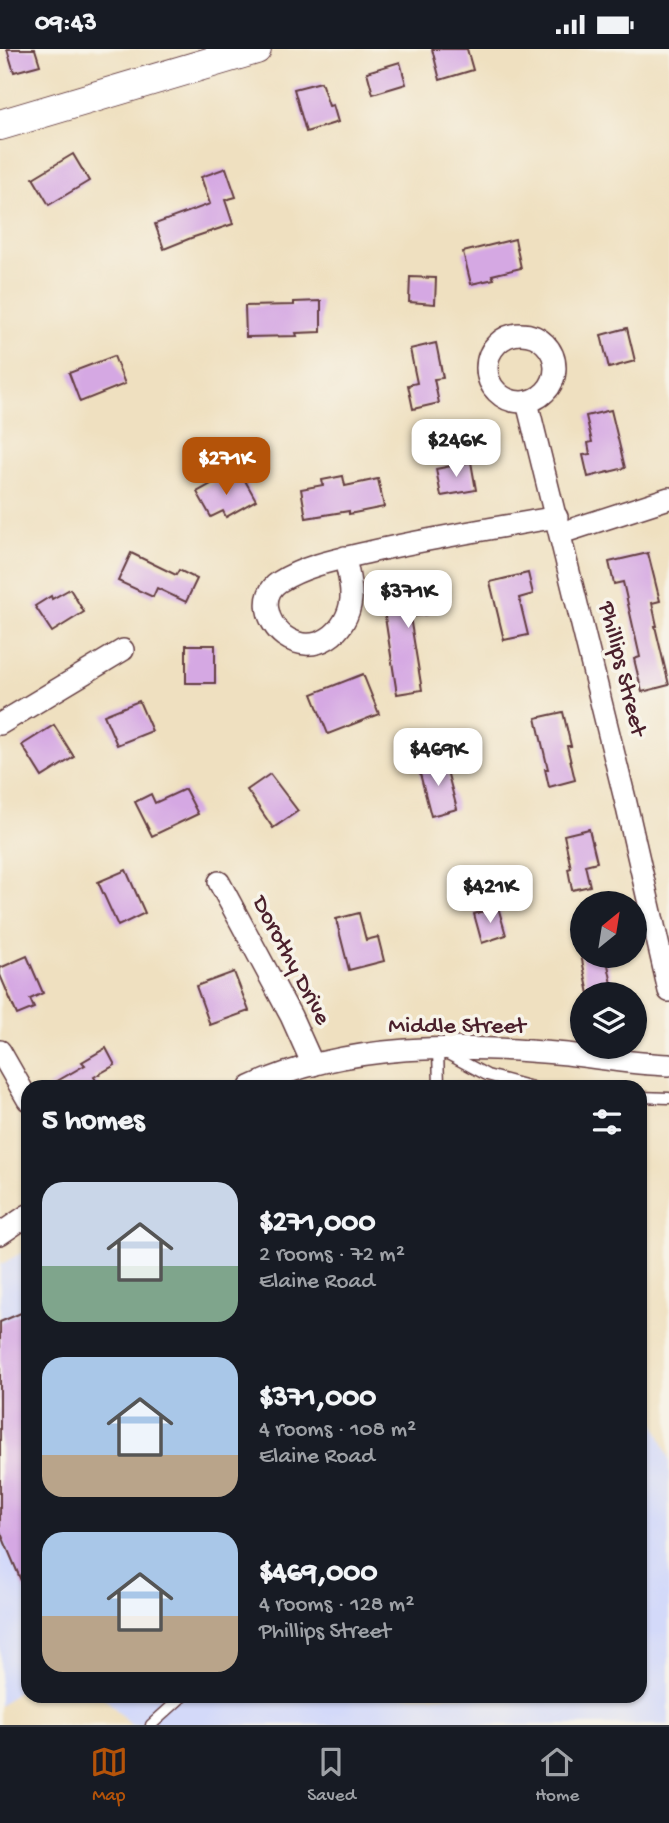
<!DOCTYPE html>
<html lang="en">
<head>
<meta charset="utf-8">
<style>
	body { margin:0; font-family:"Gochi Hand",sans-serif; background:#20242c; color:#f1f3f6; height:100vh; display:flex; flex-direction:column; font-size:26px; white-space:nowrap }
	* { box-sizing:border-box; margin:0 }
	p { font-size:23px; color:#9ea1a6 }
	.icon { flex:none; width:38px; height:38px; fill:none; stroke:currentColor; stroke-width:2; stroke-linecap:round; stroke-linejoin:round }
	.map { position:relative; flex:1; overflow:hidden }
	.panel { position:absolute; left:21px; top:1031px; width:626px; height:623px; display:flex; flex-direction:column; background:#171b24; border-radius:21px; box-shadow:0 2px 5px #0004 }
	.panel>* { flex:none }
	.needle { width:46px; rotate:30deg }
	.controls { position:absolute; left:570px; top:842px; display:grid; gap:14px }
	.controls a { display:grid; place-items:center; width:77px; height:77px; border-radius:50%; background:#171b24; box-shadow:0 2px 5px #0004; font-size:35px }
	.price { position:absolute; translate:-50% -60px; padding:0 16px; border-radius:14px; background:#fff; color:#222; font-size:23px; line-height:46px; filter:drop-shadow(0 2px 4px #0008) }
	.price::after { content:''; position:absolute; left:50%; top:42px; width:21px; height:16px; margin-left:-10px; background:inherit; clip-path:polygon(0 0,100% 0,50% 100%) }
	.price.selected { background:#b45309; color:#fff }
	ul { padding:0; list-style:none }
	li { display:flex; align-items:center; gap:21px; height:175px; padding:0 21px }
	li span { display:grid; place-items:center; flex:none; width:196px; height:140px; border-radius:21px; color:#555 }
	li>.icon { margin-inline-start:auto }
	span .icon { width:84px; height:84px; fill:#fffc; stroke-width:1 }
	li b { font-size:30px }
	h2 { display:flex; justify-content:space-between; align-items:center; height:84px; padding:0 21px; font-size:30px }
	.status { display:flex; justify-content:space-between; align-items:center; height:49px; padding:0 35px; background:#171b24; direction:ltr }
	.status svg { height:19px; fill:currentColor }
	.tab-bar { display:flex; justify-content:space-around; align-items:center; height:98px; border-top:2px solid #363941; background:#171b24; font-size:19px; color:#9ea1a6 }
	.tab-bar a { display:grid; justify-items:center; gap:4px }
	.tab-bar .selected { color:#b45309 }
	.map>svg:first-child { display:block }
</style>
</head>
<body>
<div class="status"><b>09:43</b><svg viewBox="0 0 49 12"><path d="M0 12V9h3v3zM5 12V6h3v6zM10 12V3h3v9zM15 12V0h3v12zM26 1h20v11H26zM47 4h2v5h-2z"/></svg></div>
<div class="map">
<svg width="669" height="1676" viewBox="0 0 669 1676">
	<rect width="100%" height="100%" fill="#f7f3e8"/>
	<filter id="ink" filterUnits="userSpaceOnUse"><feTurbulence type="fractalNoise" baseFrequency=".0143" numOctaves="2"/><feDisplacementMap in="SourceGraphic" scale="14" xChannelSelector="R" yChannelSelector="G"/><feConvolveMatrix kernelMatrix="1 2 1 2 8 2 1 2 1" color-interpolation-filters="sRGB"/></filter>
	<filter id="wash" filterUnits="userSpaceOnUse"><feTurbulence type="fractalNoise" baseFrequency=".00686" numOctaves="4" result="noise"/><feDisplacementMap in="SourceGraphic" scale="28" xChannelSelector="R" yChannelSelector="G"/><feGaussianBlur stdDeviation="1.57" result="paint"/><feColorMatrix in="noise" values="0 0 0 0 0 0 0 0 0 0 0 0 0 0 0 0 0 1.4 0 .05"/><feComposite in="paint" operator="in"/></filter>
	<g filter="url(#wash)">
		<rect width="100%" height="100%" fill="#efe0c0"/>
		<!-- built -->
		<g fill="#d3d9f9">
			<path d="M28 1200V1633L0 1657V1216Z"/>
			<path d="M641 1339 669 1410V1676H131L103 1647H640Z"/>
		</g>
		<g id="blocks">
			<!-- building -->
			<g fill="#d5a8e3">
				<path d="M7 0H35L40 16 14 23Z"/>
				<path d="M432 0H467L473 21 440 31Z"/>
				<path d="M400 13 406 35 373 45 367 23Z"/>
				<path d="M321 33 329 57 333 56 338 73 306 83 294 40Z"/>
				<path d="M73 105 89 132 49 156 33 129Z"/>
				<path d="M226 119 236 148 225 151 233 175 191 189 164 200 155 175 210 155 201 128Z"/>
				<path d="M515 190 521 219 492 226 494 230 471 235 463 203Z"/>
				<path d="M410 228 436 229 435 255 409 253Z"/>
				<path d="M321 252V283L296 284 297 287 246 288 245 257 294 256V253Z"/>
				<path d="M627 279 635 312 609 319 601 286Z"/>
				<path d="M436 294 443 329 434 330 439 354 413 360 408 336 417 334 410 300Z"/>
				<path d="M114 307 125 335 80 353 69 324Z"/>
				<path d="M611 361 625 419 588 428 583 406 590 405 588 394 592 393 586 367Z"/>
				<path d="M471 413 476 441 441 447 436 420Z"/>
				<path d="M343 427 345 437 378 430 384 458 349 465V462L306 469 301 440 323 436 322 431Z"/>
				<path d="M243 428 256 451 226 468 223 462 211 468 197 443 222 429 227 437Z"/>
				<path d="M131 504 176 526 179 521 197 530 186 553 157 539 153 548 118 532Z"/>
				<path d="M648 504 660 552 652 554 657 577H655L669 636 642 643 634 610 640 608 623 533 614 535 609 513Z"/>
				<path d="M528 524 533 545 519 549 528 586 504 591 490 533Z"/>
				<path d="M437 530 442 557 428 559 429 565 410 568 422 641 397 645 382 549 405 545 403 536Z"/>
				<path d="M70 540 84 563 52 583 35 557 51 547 52 550Z"/>
				<rect x="186" y="596" width="29" height="38"/>
				<path d="M363 625 379 665 328 685 312 645Z"/>
				<path d="M139 652 152 682 117 696 104 666Z"/>
				<path d="M563 663 571 697H567L575 731 549 738 545 720H548L536 669Z"/>
				<path d="M54 676 74 708 42 728 22 696Z"/>
				<path d="M444 710 457 760 431 767 418 717Z"/>
				<path d="M270 725 298 762 273 779 247 741Z"/>
				<path d="M185 740 198 765 152 787 135 753 151 745 155 754Z"/>
				<path d="M589 780 597 813 585 816 590 837 572 841 568 820 571 819 564 786Z"/>
				<path d="M126 821 145 864 118 877 98 833Z"/>
				<path d="M498 858 506 886 482 894 474 865Z"/>
				<path d="M359 864 366 891 378 888 384 912 349 921 336 870Z"/>
				<path d="M581 906H606L613 940 589 945Z"/>
				<path d="M27 907 43 944 30 950 34 959 17 966 0 926V919Z"/>
				<path d="M234 923 249 962 210 976 196 937Z"/>
				<path d="M106 999 115 1016 94 1028 100 1038H47L85 1016 82 1013Z"/>
				<path d="M28 1261V1548L0 1482V1273Z"/>
			</g>
		</g>
	</g>
	<g filter="url(#ink)">
		<use href="#blocks" fill-opacity="0" stroke="#633c41" stroke-width="2"/>
		<g fill="none" stroke-linecap="round" stroke-linejoin="round">
			<defs>
				<g id="service">
					<path d="M438 1000 439 1038"/>
					<path d="M446 1004 487 1026 532 1038"/>
					<path d="M640 1048 669 1049"/>
					<path d="M151 1676 183 1647"/>
				</g>
				<g id="minor">
					<circle cx="521" cy="319" r="34"/>
					<path d="M527 353 625 750 669 942"/>
					<path d="M561 484 669 449"/>
					<path d="M345 508C347 521 352 536 351 550 348 583 315 609 284 587 267 574 259 546 279 533 308 515 341 510 374 502 435 488 496 479 557 468"/>
					<path d="M0 675 123 601"/>
					<path d="M219 833 291 967 313 1016"/>
					<path d="M0 1002 28 1051"/>
					<path d="M250 1038C348 993 462 995 567 1005 601 1009 635 1015 669 1016"/>
					<path d="M0 1185 28 1166"/>
				</g>
				<path id="secondary" d="M0 76 256 0"/>
			</defs>
			<!-- service casing -->
			<use href="#service" stroke="#633c41" stroke-width="13"/>
			<!-- minor casing -->
			<use href="#minor" stroke="#633c41" stroke-width="24"/>
			<!-- secondary casing -->
			<use href="#secondary" stroke="#633c41" stroke-width="32"/>
			<!-- service -->
			<use href="#service" stroke="#fff" stroke-width="10"/>
			<!-- minor -->
			<use href="#minor" stroke="#fff" stroke-width="21"/>
			<!-- secondary -->
			<use href="#secondary" stroke="#fff" stroke-width="30"/>
		</g>
	</g>
	<g text-anchor="middle" dominant-baseline="central" stroke-width="7" stroke-linejoin="round" paint-order="stroke">
		<!-- street labels -->
		<g font-size="24" fill="#4a1f2b" stroke="#f7f3e8">
			<text transform="translate(621 620) rotate(76)">Phillips Street</text>
			<text transform="translate(290 912) rotate(62)">Dorothy Drive</text>
			<text x="457" y="978">Middle Street</text>
		</g>
	</g>
</svg>
<div class="controls">
<a><svg class="needle" viewBox="-14 -14 28 28"><path d="M0-13l5 13h-10z" fill="#e53935"/><path d="M0 13l5-13h-10z" fill="#9ea1a6"/></svg></a>
<a><svg class="icon" aria-label="layers" viewBox="0 0 24 24"><path d="M12 4l9 5-9 5-9-5zM3 14l9 5 9-5"/></svg></a>
</div>
<b class="price" style="left:456px;top:430px">$246K</b>
<b class="price selected" style="left:226px;top:448px">$271K</b>
<b class="price" style="left:408px;top:581px">$371K</b>
<b class="price" style="left:438px;top:739px">$469K</b>
<b class="price" style="left:490px;top:876px">$421K</b>
<section class="panel">
<h2>5 homes<svg class="icon" aria-label="filters" viewBox="0 0 24 24"><path d="M4 7h16M4 17h16"/><circle cx="9" cy="7" r="2"/><circle cx="15" cy="17" r="2"/></svg></h2>
<ul>
<li><span style="background:linear-gradient(#c9d6e8 60%,#7fa58c 0)"><svg class="icon" aria-label="home" viewBox="0 0 24 24"><path d="M3 11l9-7 9 7M6 9v11h12V9"/></svg></span><div><b>$271,000</b><p>2 rooms · 72 m²</p><p>Elaine Road</p></div></li>
<li><span style="background:linear-gradient(#a9c7e8 70%,#b9a48a 0)"><svg class="icon" aria-label="home" viewBox="0 0 24 24"><path d="M3 11l9-7 9 7M6 9v11h12V9"/></svg></span><div><b>$371,000</b><p>4 rooms · 108 m²</p><p>Elaine Road</p></div></li>
<li><span style="background:linear-gradient(#a9c7e8 60%,#b9a48a 0)"><svg class="icon" aria-label="home" viewBox="0 0 24 24"><path d="M3 11l9-7 9 7M6 9v11h12V9"/></svg></span><div><b>$469,000</b><p>4 rooms · 128 m²</p><p>Phillips Street</p></div></li>
</ul>
</section>
</div>
<nav class="tab-bar">
<a class="selected"><svg class="icon" aria-label="map" viewBox="0 0 24 24"><path d="M3 6l6-2 6 2 6-2v14l-6 2-6-2-6 2zM9 4v14M15 6v14"/></svg>Map</a>
<a><svg class="icon" aria-label="saved" viewBox="0 0 24 24"><path d="M7 4h10v16l-5-4-5 4z"/></svg>Saved</a>
<a><svg class="icon" aria-label="home" viewBox="0 0 24 24"><path d="M3 11l9-7 9 7M6 9v11h12V9"/></svg>Home</a>
</nav>
</body>
</html>
